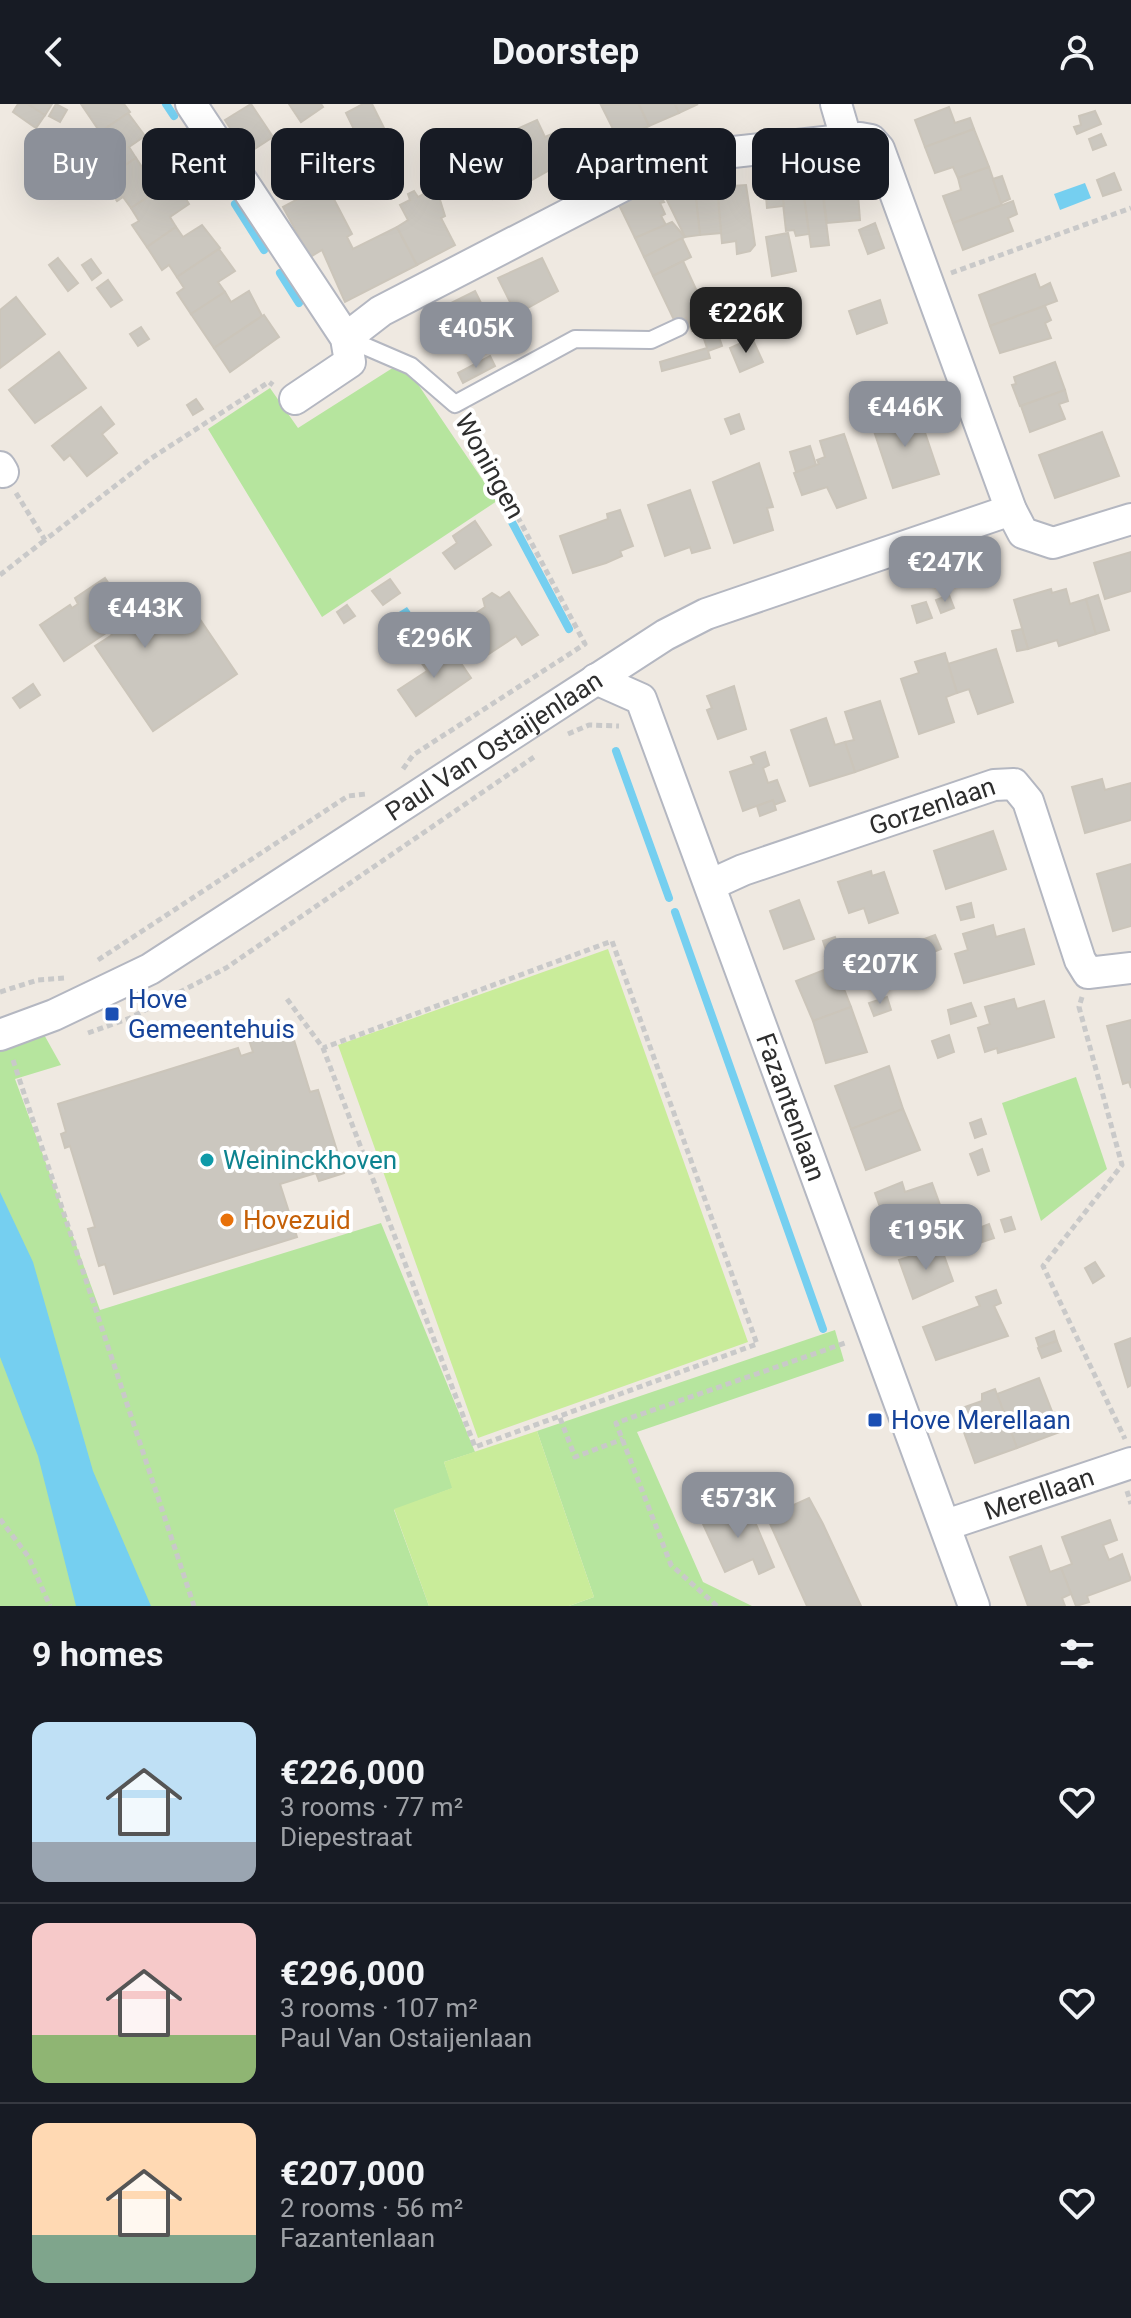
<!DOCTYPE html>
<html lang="en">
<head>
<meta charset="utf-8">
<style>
	body { margin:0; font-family:Roboto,sans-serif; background:#242831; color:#f1f3f6; height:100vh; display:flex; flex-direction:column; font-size:30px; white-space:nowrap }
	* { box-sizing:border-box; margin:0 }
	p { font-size:26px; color:#9ea1a6 }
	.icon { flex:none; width:44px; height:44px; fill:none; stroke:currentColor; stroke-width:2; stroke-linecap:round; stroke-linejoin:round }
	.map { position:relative; height:1502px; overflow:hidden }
	.side { display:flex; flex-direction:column; background:#171b24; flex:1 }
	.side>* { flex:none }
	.guide { position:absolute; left:24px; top:24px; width:1084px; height:72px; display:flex; gap:16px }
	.price { position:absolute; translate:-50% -68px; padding:0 18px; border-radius:16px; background:#8c9099; color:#fff; font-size:26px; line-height:52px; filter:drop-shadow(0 2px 4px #0008) }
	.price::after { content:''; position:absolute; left:50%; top:48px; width:24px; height:18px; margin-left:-12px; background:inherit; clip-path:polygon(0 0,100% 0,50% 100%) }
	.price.active { background:#222; color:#fff }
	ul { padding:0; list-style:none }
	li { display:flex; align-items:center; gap:24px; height:200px; padding:0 32px }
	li+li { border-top:2px solid #363941 }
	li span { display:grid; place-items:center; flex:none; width:224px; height:160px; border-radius:16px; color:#555 }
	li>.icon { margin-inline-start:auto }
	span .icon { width:96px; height:96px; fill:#fffc; stroke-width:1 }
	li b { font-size:34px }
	h2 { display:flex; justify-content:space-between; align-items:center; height:96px; padding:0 32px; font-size:34px }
	.pill { padding:0 28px; border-radius:16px; background:#171b24; box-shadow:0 8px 32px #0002; font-size:28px; line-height:72px }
	.pill.active { background:#8c9099; color:#fff }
	header { display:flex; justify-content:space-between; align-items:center; height:104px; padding:0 32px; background:#171b24; font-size:36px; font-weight:700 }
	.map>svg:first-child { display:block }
</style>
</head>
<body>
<header><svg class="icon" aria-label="back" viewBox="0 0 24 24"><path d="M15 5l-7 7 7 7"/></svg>Doorstep<svg class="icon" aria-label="person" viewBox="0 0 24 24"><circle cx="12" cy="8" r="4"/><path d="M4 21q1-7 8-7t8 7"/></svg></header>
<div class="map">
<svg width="1131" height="1502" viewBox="0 0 1131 1502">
	<rect width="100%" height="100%" fill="#efe9e1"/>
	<!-- green -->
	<g fill="#b6e59e">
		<path d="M401 263 411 270 497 397 322 513 208 325 270 284 298 324 391 265Z"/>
		<path d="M42 927 61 961 15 975 100 1206 381 1119 475 1348 444 1358 453 1384 394 1406 429 1502H0V939Z"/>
		<path d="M1076 973 1107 1065 1041 1117 1002 999Z"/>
		<path d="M835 1226 844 1257 637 1328 703 1478 752 1502H569L594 1493 537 1327Z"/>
	</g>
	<!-- pitch -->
	<g fill="#c9ec9a">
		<path d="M608 845 748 1238 478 1334 338 941Z"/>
		<path d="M537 1327 594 1493 569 1502H429L394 1405 452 1384 444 1358Z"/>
	</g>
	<!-- water -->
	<g fill="#75cff0">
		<path d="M1085 79 1091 94 1060 106 1054 90Z"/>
		<path d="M407 503 426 530 413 539 394 511Z"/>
		<path d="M0 1088 33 1158 93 1367 151 1502H76L38 1352 0 1253Z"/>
	</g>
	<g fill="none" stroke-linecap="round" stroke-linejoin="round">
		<!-- stream -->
		<g stroke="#75cff0" stroke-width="8">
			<path d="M166 0 174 12"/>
			<path d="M189 35 221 79"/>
			<path d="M235 100 264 146"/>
			<path d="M280 169 299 199"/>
			<path d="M474 347 569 525"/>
			<path d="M616 647 669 794"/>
			<path d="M675 808 823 1225"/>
		</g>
	</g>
	<!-- building -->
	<g fill="#cbc7bf" stroke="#cbc5ba" stroke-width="2">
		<path d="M18 0H28L45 11 36 24 13 8Z"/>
		<path d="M28 0H52L45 11Z"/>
		<path d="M56 0 67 6 60 18 49 12Z"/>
		<path d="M81 0H124L130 8 100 28Z"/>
		<path d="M251 0 273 33 247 50 225 16Z"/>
		<path d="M289 0H321L323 3 301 18Z"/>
		<path d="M363 0H372L385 26 360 38 346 9Z"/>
		<path d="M639 0 649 22 619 37 601 1Z"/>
		<path d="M639 0H675L679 9 649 22Z"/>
		<path d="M675 0H698L679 9Z"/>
		<path d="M949 3 955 19 970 14 974 25 925 43 915 16Z"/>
		<path d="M1095 7 1101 20 1077 30 1074 23 1081 21 1079 12Z"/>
		<path d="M128 9 145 32 129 43 136 54 103 76 80 42Z"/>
		<path d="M537 16 545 33 554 29 567 56 525 80 527 82 493 95 479 64 510 47 511 50 525 44 517 25Z"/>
		<path d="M974 25 989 63 958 74 953 63 935 69 925 43Z"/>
		<path d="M345 29 356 52 345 58 333 35Z"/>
		<path d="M1101 30 1106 41 1093 46 1089 35Z"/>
		<path d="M159 52 173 76 131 104 123 93 117 97 103 76 136 54 142 63Z"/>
		<path d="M989 63 1002 101 953 119 943 92 961 86 958 74Z"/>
		<path d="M1114 69 1121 86 1103 92 1097 76Z"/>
		<path d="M1002 72 1010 95 1001 99 993 75Z"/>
		<path d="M174 76 189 100 170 113 176 123 147 143 132 121 139 117 131 104Z"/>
		<path d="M821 77 829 141 811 143 802 79Z"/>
		<path d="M857 77 860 116 827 119 822 81Z"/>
		<path d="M802 79 809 130 796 132 794 126 786 127 781 81Z"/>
		<path d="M326 80 352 130 347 133 353 145 397 123 417 161 345 198 322 146 310 153 283 103Z"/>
		<path d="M746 81 755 141 750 147 737 150 736 137 722 139 717 83Z"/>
		<path d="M765 81H781L784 102 767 104Z"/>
		<path d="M436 83 445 112 441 114 455 141 417 161 397 123 408 116 400 101 410 96 408 90 414 87 418 93Z"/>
		<path d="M656 83 664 98 660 99 665 110 661 112 666 121 635 134 619 101Z"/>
		<path d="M717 83 721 129 700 131 695 86Z"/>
		<path d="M695 86 700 131 685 133 663 88Z"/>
		<path d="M1013 97 1017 110 1008 114 1013 127 963 146 953 119Z"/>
		<path d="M672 118 685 133 644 153 635 134Z"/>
		<path d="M875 119 884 144 868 150 859 126Z"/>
		<path d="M202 121 220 144 177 173 169 161 162 166 147 143 176 123 183 133Z"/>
		<path d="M788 129 796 167 772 172 766 133Z"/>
		<path d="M682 134 691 153 653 172 644 153Z"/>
		<path d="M219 145 235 167 218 178 225 188 191 210 177 189 184 184 177 173Z"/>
		<path d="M58 154 78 179 68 187 49 161Z"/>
		<path d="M542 154 558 187 517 210 527 227 514 234 502 207 512 202 498 174Z"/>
		<path d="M91 155 101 169 92 176 82 161Z"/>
		<path d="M683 157 700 194 705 192 722 242 708 247 710 254 662 267 660 258 707 244 700 223 692 227 686 214 676 220 653 172Z"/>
		<path d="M1035 170 1040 184 1050 179 1057 197 990 222 979 191Z"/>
		<path d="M108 176 122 196 111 203 97 184Z"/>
		<path d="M249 187 262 212 214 244 191 210 225 188 231 198Z"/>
		<path d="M475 187 488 213 501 206 514 234 500 240 489 216 447 237 433 208Z"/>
		<path d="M16 193 45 230 0 264V206Z"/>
		<path d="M880 196 887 219 857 230 849 207Z"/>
		<path d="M1045 202 1051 216 1045 219 1051 234 1000 249 990 222Z"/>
		<path d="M264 211 279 233 230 268 214 244Z"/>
		<path d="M141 223 149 235 138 242 130 230Z"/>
		<path d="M752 234 763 258 740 268 730 244Z"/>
		<path d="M59 248 86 284 35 319 9 286Z"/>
		<path d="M490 252 495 262 463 279 458 269Z"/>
		<path d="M1055 258 1065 286 1020 302 1012 281 1016 280 1014 273Z"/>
		<path d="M1065 286 1068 297 1059 300 1065 315 1030 328 1021 302Z"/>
		<path d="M196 295 203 305 193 311 187 301Z"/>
		<path d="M101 303 114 320 102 330 117 349 87 372 70 351 64 356 52 342Z"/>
		<path d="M917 305 939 370 893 384 872 321Z"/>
		<path d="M739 310 744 325 731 330 725 315Z"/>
		<path d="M1102 328 1119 372 1055 394 1039 351Z"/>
		<path d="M844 330 866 394 837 404 827 383 802 391 794 369 819 360 817 356 825 353 820 337Z"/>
		<path d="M810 342 816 361 796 368 790 348Z"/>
		<path d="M759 359 773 403 767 404 773 426 734 439 713 378Z"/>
		<path d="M690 386 710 444 692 449 690 443 665 452 648 401Z"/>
		<path d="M620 406 633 442 620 447 622 452 606 459 573 469 560 432 608 415 607 410Z"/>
		<path d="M475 417 491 441 455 465 443 449 457 439 453 432Z"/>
		<path d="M1131 448V487L1105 495 1094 459Z"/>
		<path d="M105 474 134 517 180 486 237 570 153 627 95 542 112 531 109 527 64 557 40 521 70 501 72 504 78 500 75 494Z"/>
		<path d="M390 475 400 489 383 501 372 487Z"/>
		<path d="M1051 485 1052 489 1066 485 1070 500 1086 495 1096 530 1059 542 1057 536 1028 545 1014 496Z"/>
		<path d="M509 488 538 531 522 541 516 532 487 551 464 517 485 503 483 495 492 489 500 494Z"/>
		<path d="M949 491 954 504 941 509 936 496Z"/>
		<path d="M1098 491 1109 526 1096 530 1086 495Z"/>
		<path d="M926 498 932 514 917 519 912 502Z"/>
		<path d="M347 501 355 512 344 519 337 508Z"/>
		<path d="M1022 525 1028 545 1017 547 1012 527Z"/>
		<path d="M437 539 447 554 454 549 471 574 416 612 398 586 427 567 417 552Z"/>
		<path d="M996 545 1013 598 978 610 969 585 957 589 948 560Z"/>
		<path d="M945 549 957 589 946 593 954 618 919 630 901 575 919 569 915 558Z"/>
		<path d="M33 580 40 591 20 604 13 594Z"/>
		<path d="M734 582 746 625 718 635 707 606 712 604 707 592Z"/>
		<path d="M880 597 898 653 855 668 845 638 854 636 845 608Z"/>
		<path d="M826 614 835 641 845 638 855 668 810 682 791 626Z"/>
		<path d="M765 648 769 661 763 664 768 679 777 676 785 697 774 701 773 696 743 707 730 668 754 660 751 653Z"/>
		<path d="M1102 675 1105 686 1131 679V716L1085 729 1072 683Z"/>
		<path d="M773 696 776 706 760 712 757 702Z"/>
		<path d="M993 727 1006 765 946 785 934 747Z"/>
		<path d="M1131 760V822L1113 827 1097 770Z"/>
		<path d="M871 767 872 772 884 768 898 809 869 819 864 804 849 809 838 778Z"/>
		<path d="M799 796 814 835 784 845 770 807Z"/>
		<path d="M971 799 974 813 961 816 957 803Z"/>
		<path d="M993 821 996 833 1024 825 1034 860 964 879 955 850 968 846 963 830Z"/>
		<path d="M935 831 941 845 929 850 924 835Z"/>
		<path d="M835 833 840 848 828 852 823 837Z"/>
		<path d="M913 845 920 864 905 869 898 850Z"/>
		<path d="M836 850 863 858 857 870 838 862 830 865 825 853Z"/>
		<path d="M824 866 829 879 840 875 851 903 813 917 796 877Z"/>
		<path d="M887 893 891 906 874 912 869 899Z"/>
		<path d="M1014 895 1017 905 1044 897 1054 933 998 949 997 944 985 948 978 924 990 920 985 903Z"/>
		<path d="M971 899 976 912 951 920 948 906Z"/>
		<path d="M851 903 867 948 826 959 813 917Z"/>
		<path d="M1131 916V984L1129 978 1123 980 1107 922Z"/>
		<path d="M290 923 310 988 318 986 344 1069 319 1077 316 1069 280 1080 297 1133 114 1190 105 1160 99 1162 88 1125 95 1123 70 1042 65 1044 61 1030 66 1028 58 1000 238 944 241 952 253 948 249 936Z"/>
		<path d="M949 931 954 948 938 954 932 937Z"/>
		<path d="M889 962 903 1005 851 1025 835 982Z"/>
		<path d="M903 1005 920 1046 866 1066 851 1025Z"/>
		<path d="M981 1015 986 1030 975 1034 970 1019Z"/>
		<path d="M982 1045 989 1067 978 1071 970 1050Z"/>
		<path d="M902 1078 905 1088 932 1079 944 1112 890 1131 875 1089Z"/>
		<path d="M1011 1113 1015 1125 1005 1128 1001 1116Z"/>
		<path d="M989 1120 994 1134 970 1142 966 1129Z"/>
		<path d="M941 1143 953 1177 913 1195 899 1156Z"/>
		<path d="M1095 1158 1104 1172 1093 1179 1085 1164Z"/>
		<path d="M996 1186 1001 1199 994 1202 1008 1232 936 1256 923 1223 980 1202 976 1193Z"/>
		<path d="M1054 1227 1057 1237 1039 1243 1036 1234Z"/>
		<path d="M1131 1234V1281L1128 1283 1115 1240Z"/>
		<path d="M1057 1237 1061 1247 1042 1254 1038 1244Z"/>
		<path d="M1039 1274 1060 1328 1017 1344 997 1290Z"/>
		<path d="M995 1285 1017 1344 975 1359 956 1306 982 1297V1290Z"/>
		<path d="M809 1394 823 1420 861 1502H807L767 1413Z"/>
		<path d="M747 1399 774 1463 759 1470 753 1455 725 1468 703 1420Z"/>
		<path d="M1110 1416 1117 1436 1103 1441 1109 1456 1122 1450 1131 1476 1087 1492 1089 1498 1076 1502 1061 1464 1072 1460 1062 1433Z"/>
		<path d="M1041 1442 1050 1468 1061 1464 1071 1490 1062 1494 1065 1502H1028L1010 1453Z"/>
	</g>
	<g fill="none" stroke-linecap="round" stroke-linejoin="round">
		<defs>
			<path id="lane" d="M346 234 411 262 455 300 575 235 651 236 679 223"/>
			<g id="street">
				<path d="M191 0 346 234 350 258 295 295"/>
				<path d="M836 0 846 34"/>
				<path d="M346 234 381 207 669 58 688 53 860 34 871 36 879 45 1011 406 1023 429 1053 439 1131 415"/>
				<path d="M0 363 3 368"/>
				<path id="s1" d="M596 575 641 595 974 1502"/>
				<path id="s2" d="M710 781 743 766 994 681 1014 680 1028 697 1080 856 1088 869 1131 864"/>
				<path id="s3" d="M0 931 54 911 150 865 665 531 706 510 1011 406"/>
				<path id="s4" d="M946 1421 1131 1359"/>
			</g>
		</defs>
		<!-- lane casing -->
		<use href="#lane" stroke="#b4b7c1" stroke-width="20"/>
		<!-- street casing -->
		<use href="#street" stroke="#b4b7c1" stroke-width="34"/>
		<!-- path -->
		<g stroke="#c9c9c9" stroke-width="5" stroke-dasharray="6 4" stroke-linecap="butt">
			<path d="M951 169 1131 104"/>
			<path d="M16 389 45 436 150 355 269 278 273 281"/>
			<path d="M0 471 45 436"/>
			<path d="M568 630 589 621 619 622"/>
			<path d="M403 665 413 651 585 540 467 317"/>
			<path d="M98 856 348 692 366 690"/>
			<path d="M0 888 38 876 64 874"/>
			<path d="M1082 893 1079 903 1122 1061 1043 1162 1125 1335"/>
			<path d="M287 895 323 944 475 1343 757 1240 612 837 323 944"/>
			<path d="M88 929 130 914 226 864 534 653"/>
			<path d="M13 956 194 1502"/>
			<path d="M560 1314 575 1353 623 1335"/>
			<path d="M1127 1387 1131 1400"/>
			<path d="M0 1415 28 1452 50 1502"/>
			<path d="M717 1502 671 1461 616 1319 848 1238"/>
		</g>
		<!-- lane -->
		<use href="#lane" stroke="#fff" stroke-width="16"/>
		<!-- street -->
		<use href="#street" stroke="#fff" stroke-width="30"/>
	</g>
	<!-- markers -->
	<g fill="#1a4fb4" stroke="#fff" stroke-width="3">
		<rect x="104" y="902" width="16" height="16" rx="4"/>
		<rect x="867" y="1308" width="16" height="16" rx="4"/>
	</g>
	<circle fill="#0f9aa8" stroke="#fff" stroke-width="3" cx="207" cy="1056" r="8"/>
	<circle fill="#e8710a" stroke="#fff" stroke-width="3" cx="227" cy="1116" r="8"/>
	<g text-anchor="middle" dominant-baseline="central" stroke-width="8" stroke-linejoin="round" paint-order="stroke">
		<!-- street labels -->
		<g font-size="26" fill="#2e2e2e" stroke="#fff">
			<text transform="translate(490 362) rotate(61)">Woningen</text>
			<text stroke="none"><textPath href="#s3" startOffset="574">Paul Van Ostaijenlaan</textPath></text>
			<text stroke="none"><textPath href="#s2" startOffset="236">Gorzenlaan</textPath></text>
			<text stroke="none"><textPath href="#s1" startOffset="484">Fazantenlaan</textPath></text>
			<text stroke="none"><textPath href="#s4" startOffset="98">Merellaan</textPath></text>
		</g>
		<!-- transit labels -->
		<g font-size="26" fill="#164399" stroke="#fff" text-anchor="start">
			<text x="128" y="895">Hove<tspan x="128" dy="30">Gemeentehuis</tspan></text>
			<text x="891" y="1316">Hove Merellaan</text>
		</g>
		<!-- culture labels -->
		<g font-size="26" fill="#0d838f" stroke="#fff" text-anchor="start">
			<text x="223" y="1056">Weininckhoven</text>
		</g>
		<!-- food labels -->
		<g font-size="26" fill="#c56008" stroke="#fff" text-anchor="start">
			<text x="243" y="1116">Hovezuid</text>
		</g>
	</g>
</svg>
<b class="price active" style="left:746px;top:251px">€226K</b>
<b class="price" style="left:476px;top:266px">€405K</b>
<b class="price" style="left:905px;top:345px">€446K</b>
<b class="price" style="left:945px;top:500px">€247K</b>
<b class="price" style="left:145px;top:546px">€443K</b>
<b class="price" style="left:434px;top:576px">€296K</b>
<b class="price" style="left:880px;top:902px">€207K</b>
<b class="price" style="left:926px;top:1168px">€195K</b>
<b class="price" style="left:738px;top:1436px">€573K</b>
<div class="guide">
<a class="pill active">Buy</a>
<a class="pill">Rent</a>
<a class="pill">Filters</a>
<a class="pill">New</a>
<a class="pill">Apartment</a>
<a class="pill">House</a>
</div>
</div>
<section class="side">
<h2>9 homes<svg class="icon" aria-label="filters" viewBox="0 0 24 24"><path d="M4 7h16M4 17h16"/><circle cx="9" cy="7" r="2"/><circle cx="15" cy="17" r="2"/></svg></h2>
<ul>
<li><span style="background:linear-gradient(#bfe0f5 75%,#9aa5b1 0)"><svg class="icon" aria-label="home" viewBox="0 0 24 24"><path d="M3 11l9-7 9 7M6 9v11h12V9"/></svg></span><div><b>€226,000</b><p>3 rooms · 77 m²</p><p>Diepestraat</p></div><svg class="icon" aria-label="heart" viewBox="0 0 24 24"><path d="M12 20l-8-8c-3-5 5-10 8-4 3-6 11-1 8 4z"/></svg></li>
<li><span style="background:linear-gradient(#f6c9c9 70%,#8fb573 0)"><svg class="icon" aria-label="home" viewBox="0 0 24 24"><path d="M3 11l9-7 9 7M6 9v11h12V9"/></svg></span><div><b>€296,000</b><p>3 rooms · 107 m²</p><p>Paul Van Ostaijenlaan</p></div><svg class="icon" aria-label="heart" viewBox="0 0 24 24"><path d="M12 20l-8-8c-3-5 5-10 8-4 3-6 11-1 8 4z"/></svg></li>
<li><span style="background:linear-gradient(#ffd9b3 70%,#7fa58c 0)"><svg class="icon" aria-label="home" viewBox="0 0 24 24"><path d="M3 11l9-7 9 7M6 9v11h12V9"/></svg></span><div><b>€207,000</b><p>2 rooms · 56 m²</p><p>Fazantenlaan</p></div><svg class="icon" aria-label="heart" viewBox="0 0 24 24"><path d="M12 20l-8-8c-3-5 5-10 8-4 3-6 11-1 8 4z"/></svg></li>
</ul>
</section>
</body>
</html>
